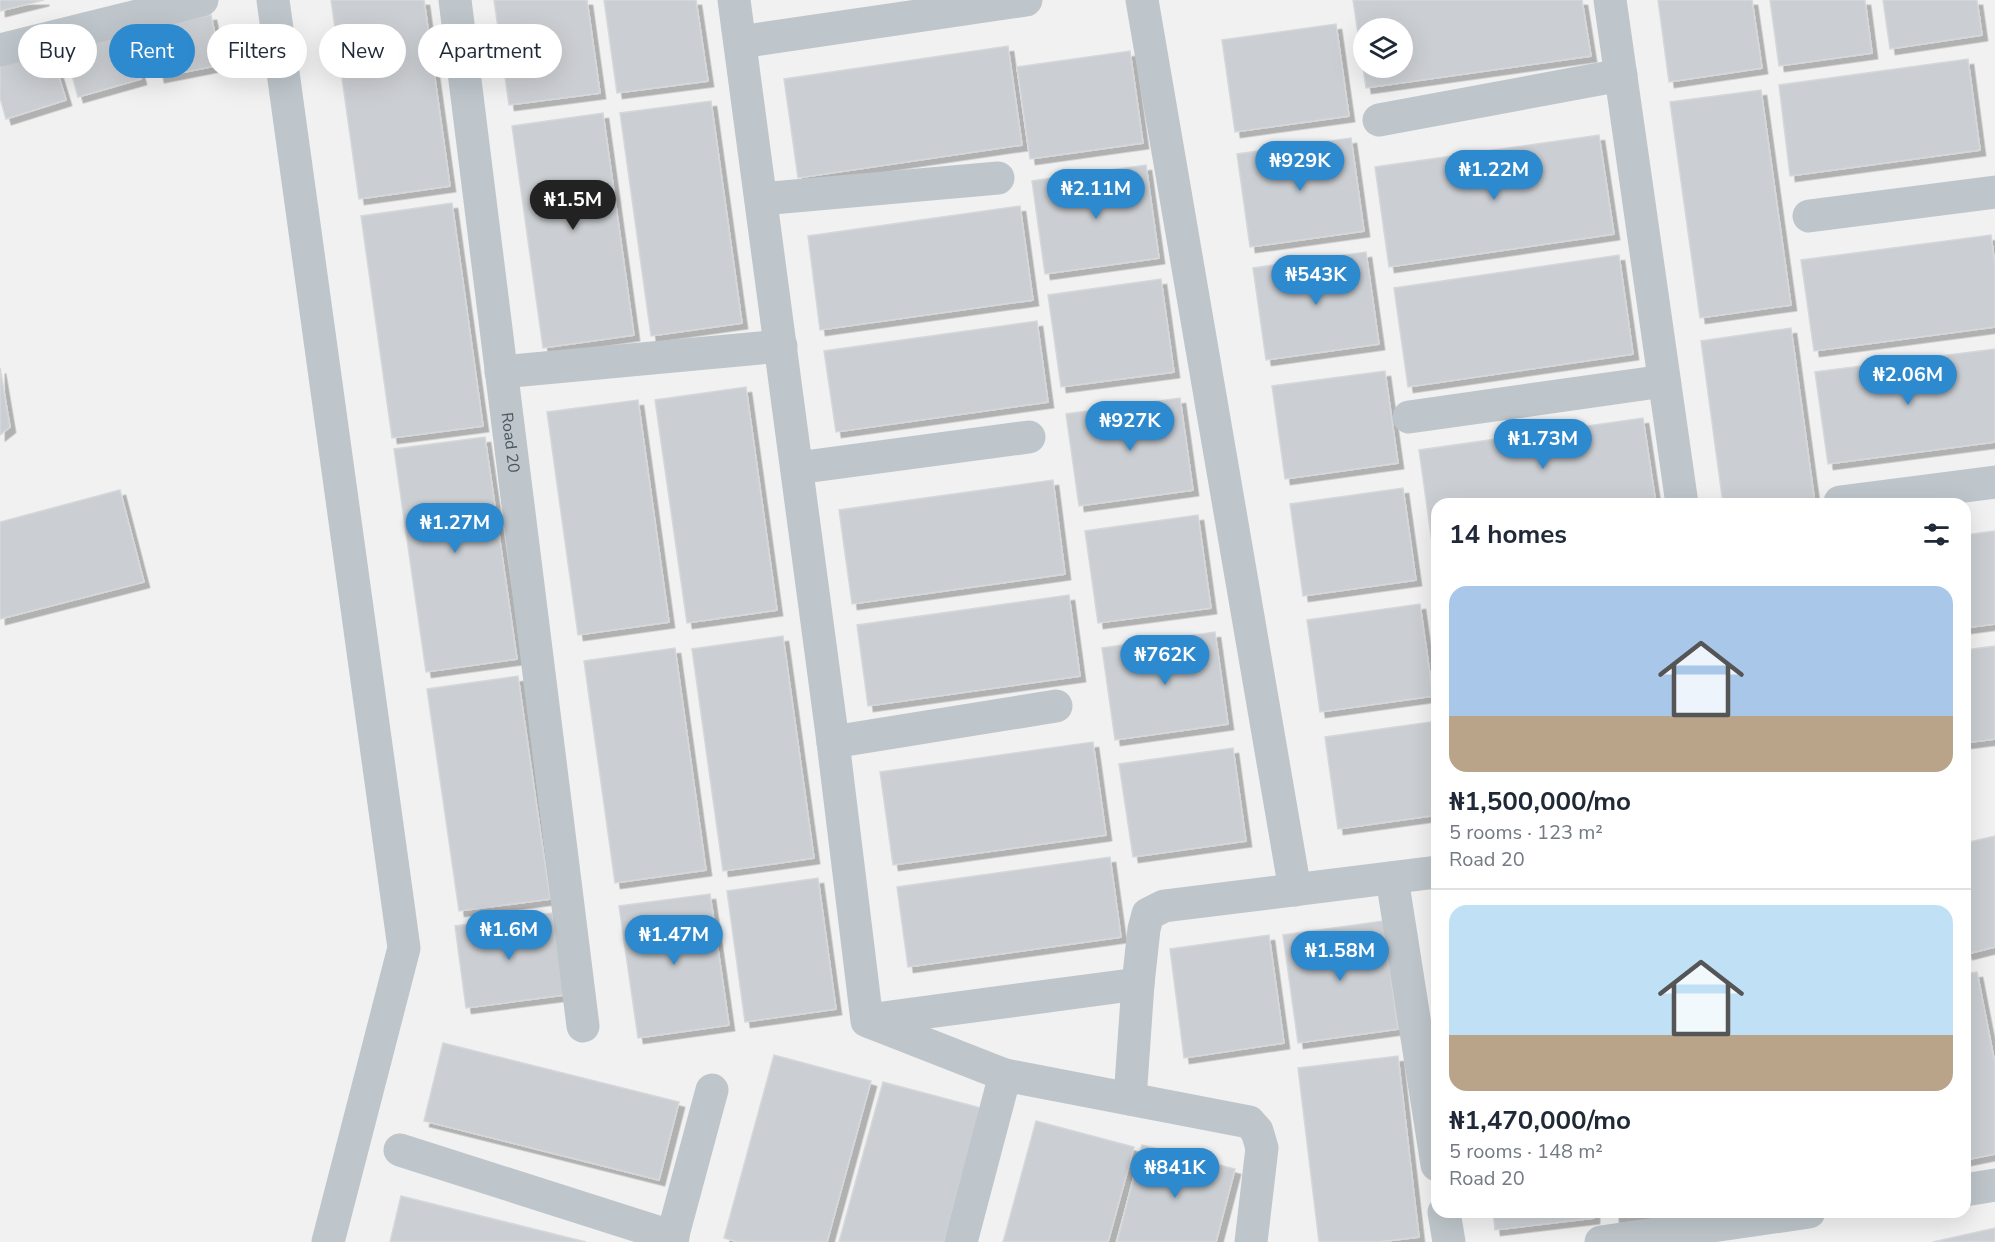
<!DOCTYPE html>
<html lang="en">
<head>
<meta charset="utf-8">
<style>
	body { margin:0; font-family:"Nunito Sans",sans-serif; background:#f2f2f3; color:#1f2937; height:100vh; display:flex; flex-direction:column; font-size:22px; white-space:nowrap }
	* { box-sizing:border-box; margin:0 }
	p { font-size:20px; color:#747a83 }
	.icon { flex:none; width:33px; height:33px; fill:none; stroke:currentColor; stroke-width:2; stroke-linecap:round; stroke-linejoin:round }
	.map { position:relative; flex:1; overflow:hidden }
	.sheet { position:absolute; left:1431px; top:498px; width:540px; height:720px; display:flex; flex-direction:column; background:#fff; border-radius:18px; box-shadow:0 6px 24px #0002 }
	.sheet>* { flex:none }
	.guide { position:absolute; left:18px; top:24px; width:570px; height:54px; display:flex; gap:12px }
	.tools { position:absolute; left:1353px; top:18px; display:grid; gap:12px }
	.tools a { display:grid; place-items:center; width:60px; height:60px; border-radius:50%; background:#fff; box-shadow:0 6px 24px #0002; font-size:30px }
	.price { position:absolute; translate:-50% -51px; padding:0 14px; border-radius:21px; background:#2e8acf; color:#fff; font-size:20px; line-height:39px; filter:drop-shadow(0 2px 3px #0008) }
	.price::after { content:''; position:absolute; left:50%; top:36px; width:18px; height:14px; margin-left:-9px; background:inherit; clip-path:polygon(0 0,100% 0,50% 100%) }
	.price.active { background:#222; color:#fff }
	ul { padding:0; list-style:none }
	li { display:grid; align-content:center; gap:12px; height:318px; padding:0 18px }
	li+li { border-top:2px solid #e0e1e3 }
	li span { display:grid; place-items:center; height:186px; border-radius:18px; color:#555 }
	li>.icon { margin-inline-start:auto }
	span .icon { width:108px; height:108px; fill:#fffc; stroke-width:1 }
	li b { font-size:26px }
	h2 { display:flex; justify-content:space-between; align-items:center; height:72px; padding:0 18px; font-size:26px }
	.pill { padding:0 21px; border-radius:27px; background:#fff; box-shadow:0 6px 24px #0002; font-size:21px; line-height:54px }
	.pill.active { background:#2e8acf; color:#fff }
	.map>svg:first-child { display:block }
</style>
</head>
<body>
<div class="map">
<svg width="1995" height="1242" viewBox="0 0 1995 1242">
	<defs>
		<filter id="shadow"><feDropShadow dx="5.5" dy="5.5" stdDeviation="0" flood-color="#0004"/></filter>
	</defs>
	<rect width="100%" height="100%" fill="#f2f1f1"/>
	<!-- building -->
	<g fill="#cbced2" stroke="#d5d8db" stroke-width="1.5" fill-rule="evenodd" filter="url(#shadow)">
		<path d="M0 0H44L0 11Z"/>
		<path d="M331 0H424L450 186 359 199Z"/>
		<path d="M494 0H587L600 93 509 105Z"/>
		<path d="M604 0H696L708 81 617 93Z"/>
		<path d="M1353 0H1582L1591 56 1366 88ZM1364 28H1402V68H1364Z"/>
		<path d="M1658 0H1752L1762 68 1669 82Z"/>
		<path d="M1770 0H1865L1872 53 1779 66Z"/>
		<path d="M1883 0H1977L1982 35 1890 49Z"/>
		<path d="M211 15 221 65 159 77 149 27Z"/>
		<path d="M1336 24 1349 116 1235 132 1222 40Z"/>
		<path d="M125 25 141 79 78 97 63 42Z"/>
		<path d="M48 41 66 100 6 119 0 98V56Z"/>
		<path d="M1008 46 1022 145 798 178 784 79Z"/>
		<path d="M1130 51 1143 143 1030 159 1017 67Z"/>
		<path d="M1968 59 1980 150 1790 176 1779 85Z"/>
		<path d="M1761 90 1791 305 1700 318 1670 102Z"/>
		<path d="M711 101 742 323 651 336 620 113Z"/>
		<path d="M603 113 634 335 543 348 512 126Z"/>
		<path d="M1599 135 1614 234 1389 267 1375 167Z"/>
		<path d="M1351 138 1364 231 1250 247 1237 154Z"/>
		<path d="M1146 165 1159 258 1045 274 1032 181Z"/>
		<path d="M452 203 483 426 392 438 361 216Z"/>
		<path d="M1020 206 1033 300 820 330 808 236Z"/>
		<path d="M1991 235 1995 266V327L1814 351 1801 260Z"/>
		<path d="M1366 252 1379 344 1266 360 1253 268Z"/>
		<path d="M1619 255 1633 354 1408 387 1394 288Z"/>
		<path d="M1161 279 1174 372 1061 387 1048 295Z"/>
		<path d="M1037 321 1048 402 836 432 824 351Z"/>
		<path d="M1791 328 1815 504H1723L1701 341Z"/>
		<path d="M1995 349V442L1828 464 1815 372Z"/>
		<path d="M0 368 10 427 0 435Z"/>
		<path d="M1385 371 1398 463 1285 479 1272 386Z"/>
		<path d="M746 387 777 610 687 623 655 400Z"/>
		<path d="M1180 398 1193 490 1079 506 1066 414Z"/>
		<path d="M638 400 669 622 578 635 547 412Z"/>
		<path d="M1643 418 1656 504H1437V549L1433 550 1419 450Z"/>
		<path d="M485 437 517 659 426 672 394 449Z"/>
		<path d="M1053 480 1065 574 852 604 839 510Z"/>
		<path d="M1403 488 1416 580 1303 596 1290 504Z"/>
		<path d="M120 490 144 582 0 619V522Z"/>
		<path d="M1198 515 1211 608 1098 623 1085 531Z"/>
		<path d="M1995 531V624L1965 628V535Z"/>
		<path d="M1069 595 1080 676 868 706 857 625Z"/>
		<path d="M1420 604 1433 696 1320 712 1307 620Z"/>
		<path d="M1215 632 1228 724 1115 740 1102 648Z"/>
		<path d="M783 636 814 858 723 871 692 649Z"/>
		<path d="M1995 646V739L1965 743V650Z"/>
		<path d="M675 648 706 870 615 883 584 661Z"/>
		<path d="M518 676 550 899 459 911 427 689Z"/>
		<path d="M1437 721V815L1338 829 1325 737Z"/>
		<path d="M1093 742 1106 835 893 865 880 772Z"/>
		<path d="M1233 748 1246 841 1133 857 1119 764Z"/>
		<path d="M1995 836V947L1967 954 1965 945V843Z"/>
		<path d="M1110 857 1121 937 908 967 897 887Z"/>
		<path d="M818 878 836 1009 745 1022 727 891Z"/>
		<path d="M710 894 729 1025 638 1038 619 906Z"/>
		<path d="M552 913 564 995 466 1008 455 926Z"/>
		<path d="M1383 921 1398 1029 1298 1043 1283 935Z"/>
		<path d="M1269 935 1284 1043 1184 1058 1170 949Z"/>
		<path d="M1977 972 1995 1064V1154L1965 1160V974Z"/>
		<path d="M443 1043 679 1102 659 1180 424 1121Z"/>
		<path d="M774 1055 871 1081 827 1242H738L724 1238Z"/>
		<path d="M1398 1056 1419 1237 1378 1242H1319L1298 1068Z"/>
		<path d="M883 1082 981 1108 944 1242H839Z"/>
		<path d="M1036 1121 1134 1147 1108 1242H1003Z"/>
		<path d="M1142 1145 1235 1169 1216 1242H1117Z"/>
		<path d="M401 1196 586 1242H390Z"/>
		<path d="M1493 1212H1594V1218L1495 1230Z"/>
		<path d="M1614 1212H1656L1614 1217Z"/>
		<path d="M1995 1228V1242H1933Z"/>
	</g>
	<g fill="none" stroke-linecap="round" stroke-linejoin="round">
		<!-- street -->
		<g stroke="#bec6cb" stroke-width="33">
			<path d="M273 0 404 948 328 1242"/>
			<path id="s1" d="M455 0 583 1026"/>
			<path d="M734 0 833 742 867 1021 1005 1075 961 1242"/>
			<path d="M1142 0 1295 890"/>
			<path d="M1610 0 1682 504"/>
			<path d="M740 42 1026 0"/>
			<path d="M0 50 202 0"/>
			<path d="M1379 120 1621 75"/>
			<path d="M761 199 998 178"/>
			<path d="M1809 216 1995 192"/>
			<path d="M501 372 781 346"/>
			<path d="M1409 417 1664 381"/>
			<path d="M797 468 1029 437"/>
			<path d="M1840 502 1995 482"/>
			<path d="M833 742 1056 706"/>
			<path d="M1392 878 1437 1165"/>
			<path d="M868 1020 1138 984"/>
			<path d="M1005 1075 1249 1122 1257 1131 1262 1148 1251 1242"/>
			<path d="M1130 1099 1138 984 1144 929 1148 914 1164 906 1437 872"/>
			<path d="M400 1150 673 1237"/>
			<path d="M1965 1190 1995 1185"/>
			<path d="M1444 1212 1449 1242"/>
			<path d="M671 1242 712 1090"/>
			<path d="M1601 1242 1809 1212"/>
		</g>
	</g>
	<g text-anchor="middle" dominant-baseline="central" stroke-width="6" stroke-linejoin="round" paint-order="stroke">
		<!-- street labels -->
		<g font-size="16" fill="#4a565c" stroke="#fff">
			<text stroke="none"><textPath href="#s1" startOffset="446">Road 20</textPath></text>
		</g>
	</g>
</svg>
<div class="tools">
<a><svg class="icon" aria-label="layers" viewBox="0 0 24 24"><path d="M12 4l9 5-9 5-9-5zM3 14l9 5 9-5"/></svg></a>
</div>
<b class="price" style="left:1300px;top:192px">₦929K</b>
<b class="price" style="left:1494px;top:201px">₦1.22M</b>
<b class="price" style="left:1096px;top:220px">₦2.11M</b>
<b class="price active" style="left:573px;top:231px">₦1.5M</b>
<b class="price" style="left:1316px;top:306px">₦543K</b>
<b class="price" style="left:1908px;top:406px">₦2.06M</b>
<b class="price" style="left:1130px;top:452px">₦927K</b>
<b class="price" style="left:1543px;top:470px">₦1.73M</b>
<b class="price" style="left:455px;top:554px">₦1.27M</b>
<b class="price" style="left:1165px;top:686px">₦762K</b>
<b class="price" style="left:509px;top:961px">₦1.6M</b>
<b class="price" style="left:674px;top:966px">₦1.47M</b>
<b class="price" style="left:1340px;top:982px">₦1.58M</b>
<b class="price" style="left:1175px;top:1199px">₦841K</b>
<div class="guide">
<a class="pill">Buy</a>
<a class="pill active">Rent</a>
<a class="pill">Filters</a>
<a class="pill">New</a>
<a class="pill">Apartment</a>
</div>
<section class="sheet">
<h2>14 homes<svg class="icon" aria-label="filters" viewBox="0 0 24 24"><path d="M4 7h16M4 17h16"/><circle cx="9" cy="7" r="2"/><circle cx="15" cy="17" r="2"/></svg></h2>
<ul>
<li><span style="background:linear-gradient(#a9c7e8 70%,#b9a48a 0)"><svg class="icon" aria-label="home" viewBox="0 0 24 24"><path d="M3 11l9-7 9 7M6 9v11h12V9"/></svg></span><div><b>₦1,500,000/mo</b><p>5 rooms · 123 m²</p><p>Road 20</p></div></li>
<li><span style="background:linear-gradient(#bfe0f5 70%,#b9a48a 0)"><svg class="icon" aria-label="home" viewBox="0 0 24 24"><path d="M3 11l9-7 9 7M6 9v11h12V9"/></svg></span><div><b>₦1,470,000/mo</b><p>5 rooms · 148 m²</p><p>Road 20</p></div></li>
</ul>
</section>
</div>
</body>
</html>
